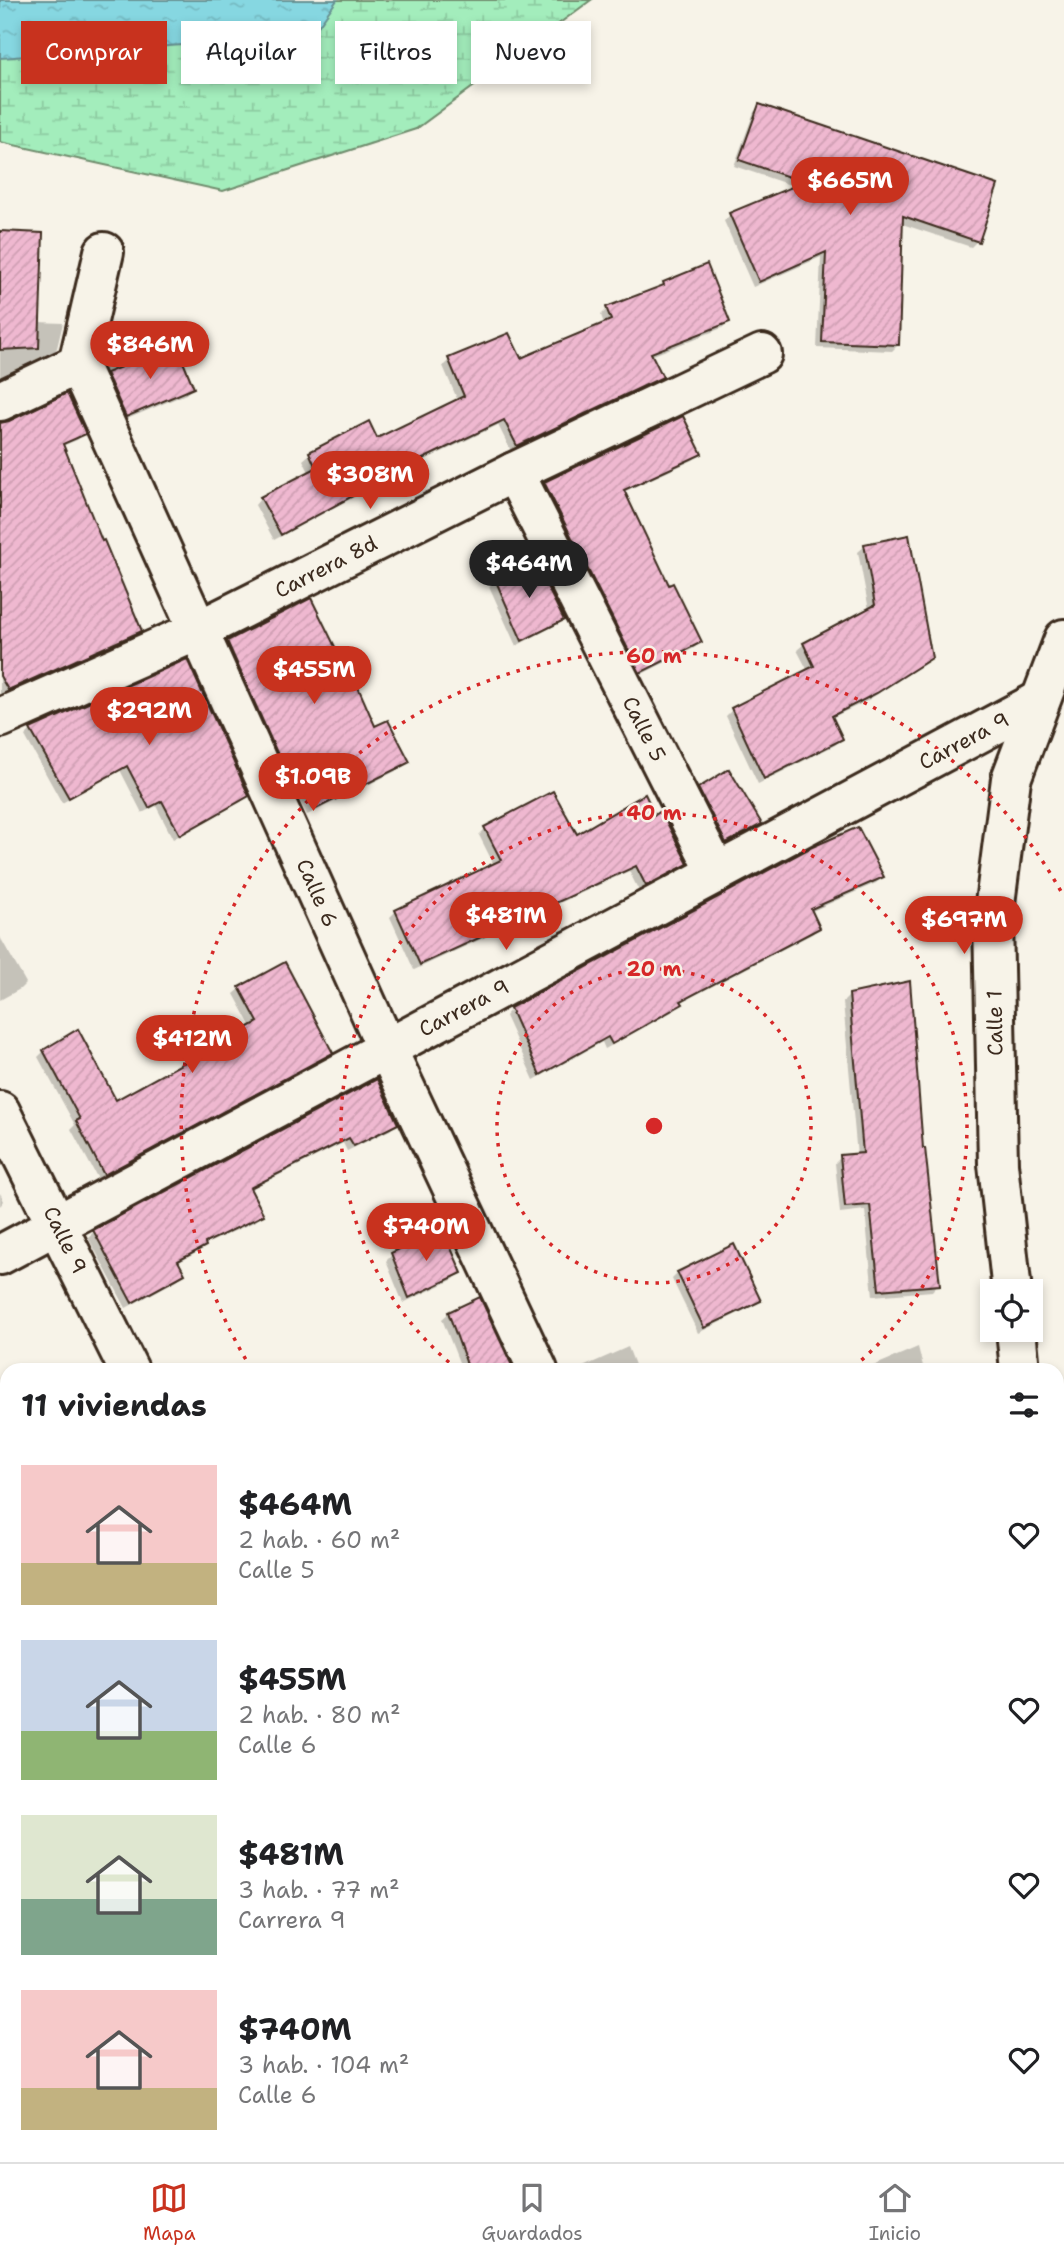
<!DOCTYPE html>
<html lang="es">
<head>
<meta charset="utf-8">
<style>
	body { margin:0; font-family:"Shantell Sans",sans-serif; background:#f2f2f2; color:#202124; height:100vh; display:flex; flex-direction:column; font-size:26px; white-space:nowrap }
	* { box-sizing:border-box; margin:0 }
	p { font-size:23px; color:#757577 }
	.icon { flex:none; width:38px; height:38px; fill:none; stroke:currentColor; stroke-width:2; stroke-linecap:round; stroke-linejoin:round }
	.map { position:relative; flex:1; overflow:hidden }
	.drawer { position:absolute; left:0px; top:1363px; width:1064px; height:800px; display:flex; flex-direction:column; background:#fff; border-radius:21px 21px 0 0; box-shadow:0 4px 10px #0003 }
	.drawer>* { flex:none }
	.banner { position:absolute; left:21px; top:21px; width:700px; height:63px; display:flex; gap:14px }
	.controls { position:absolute; left:980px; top:1279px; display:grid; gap:14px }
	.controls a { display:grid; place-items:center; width:63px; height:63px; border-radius:0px; background:#fff; box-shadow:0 4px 10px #0003; font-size:35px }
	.price { position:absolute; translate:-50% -60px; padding:0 16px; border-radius:24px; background:#c8321e; color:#fff; font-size:23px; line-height:46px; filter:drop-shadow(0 2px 4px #0008) }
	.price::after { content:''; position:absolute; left:50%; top:42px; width:21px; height:16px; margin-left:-10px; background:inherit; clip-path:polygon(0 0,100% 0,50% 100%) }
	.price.active { background:#222; color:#fff }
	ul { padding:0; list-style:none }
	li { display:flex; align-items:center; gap:21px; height:175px; padding:0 21px }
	li span { display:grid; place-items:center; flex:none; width:196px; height:140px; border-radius:0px; color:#555 }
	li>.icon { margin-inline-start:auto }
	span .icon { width:84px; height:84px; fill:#fffc; stroke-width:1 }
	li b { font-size:30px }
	h2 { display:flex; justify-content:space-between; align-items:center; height:84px; padding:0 21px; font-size:30px }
	.pill { padding:0 24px; border-radius:0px; background:#fff; box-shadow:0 4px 10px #0003; font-size:24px; line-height:63px }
	.pill.active { background:#c8321e; color:#fff }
	.dock { display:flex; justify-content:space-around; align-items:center; height:98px; border-top:2px solid #e0e0e0; background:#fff; font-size:19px; color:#757577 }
	.dock a { display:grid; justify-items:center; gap:4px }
	.dock .active { color:#c8321e }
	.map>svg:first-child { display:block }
</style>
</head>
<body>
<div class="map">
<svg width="1064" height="2162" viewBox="0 0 1064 2162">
	<defs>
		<pattern id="wetland-marsh" width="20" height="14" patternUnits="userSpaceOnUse" patternTransform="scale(1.75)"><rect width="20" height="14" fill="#a3edbc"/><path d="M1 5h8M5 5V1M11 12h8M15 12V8" fill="none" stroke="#8dcba1"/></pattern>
		<pattern id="water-ripples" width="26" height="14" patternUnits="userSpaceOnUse" patternTransform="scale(1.75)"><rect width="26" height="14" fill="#86d7e1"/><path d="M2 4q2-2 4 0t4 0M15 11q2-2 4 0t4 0" fill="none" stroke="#75b9c1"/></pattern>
		<pattern id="building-hatch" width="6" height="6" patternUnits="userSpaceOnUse" patternTransform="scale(1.75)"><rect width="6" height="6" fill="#efb8d0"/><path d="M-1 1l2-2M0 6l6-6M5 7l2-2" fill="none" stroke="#ce9eb2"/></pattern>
	</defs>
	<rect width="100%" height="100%" fill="#f7f3e8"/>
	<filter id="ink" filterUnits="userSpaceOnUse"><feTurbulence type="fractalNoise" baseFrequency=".0143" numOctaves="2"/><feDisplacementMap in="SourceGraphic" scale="14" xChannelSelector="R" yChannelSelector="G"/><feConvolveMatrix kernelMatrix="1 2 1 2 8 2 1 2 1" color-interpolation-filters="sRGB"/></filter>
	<g filter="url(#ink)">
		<!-- wetland -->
		<path fill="url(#wetland-marsh)" stroke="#6f8c6d" stroke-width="2" d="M0 0H591L416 129 223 191 0 142Z"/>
		<!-- water -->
		<path fill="url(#water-ripples)" stroke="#689293" stroke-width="2" d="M0 0H337L311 36 0 58Z"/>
		<!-- shadow -->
		<g fill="#0003">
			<path d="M760 106 977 241 971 247 902 224 898 345 892 351 817 348 821 257 753 287 724 221 730 215 796 187 734 166 754 112Z"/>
			<path d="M0 233 38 322 63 323 57 348 51 355 0 379Z"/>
			<path d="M664 283 728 322 722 328 651 356 661 376 655 383 511 451 498 425 396 474 274 540 255 505 261 498 309 472 303 460 310 454 368 423 377 441 458 401 443 366 449 360H520L604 324 601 315 607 309 657 290Z"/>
			<path d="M170 335 192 388 186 394 120 422 96 370 102 363Z"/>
			<path d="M682 418 700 454 693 460 623 492 668 587 700 642 694 648 634 678 539 490 545 484Z"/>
			<path d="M0 424 84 434 77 440 62 446 101 544 140 631 134 637 2 695 0 693Z"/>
			<path d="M865 546 931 657 924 664 865 702 831 718 841 739 835 745 758 784 726 716 732 710 808 671 797 650 804 644 869 610 858 552Z"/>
			<path d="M496 580 562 619 556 625 516 646 489 586Z"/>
			<path d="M228 642 374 728 408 762 402 768 307 815 287 776 281 779 222 648Z"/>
			<path d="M186 661 247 796 241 802 173 839 156 806 142 813 120 770 62 803 25 736 31 730Z"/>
			<path d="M700 789 760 824 754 830 720 848 693 795Z"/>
			<path d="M552 793 576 837 654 817 686 863 679 869 639 891 629 871 414 970 390 917 396 911 494 865 479 835 485 829Z"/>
			<path d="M882 877 876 883 810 912 818 928 812 934 680 1003 675 1010 605 1049 602 1042 534 1080 505 1016 511 1009Z"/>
			<path d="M0 937 26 983 20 989 0 1000Z"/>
			<path d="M241 988 331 1052 325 1059 98 1179 71 1129 75 1125 38 1057 44 1051 115 1102 252 1027 234 994Z"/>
			<path d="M850 995 922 1150 938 1284 932 1291 873 1296 865 1210 840 1213 835 1163 841 1157 857 1156 843 1002Z"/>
			<path d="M376 1081 396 1124 390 1130 347 1151 343 1143 249 1190 262 1215 256 1221 204 1245 198 1252 177 1263 183 1274 177 1280 126 1308 88 1237 95 1231Z"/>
			<path d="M0 1193 4 1201 0 1206Z"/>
			<path d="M392 1255 460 1272 454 1279 403 1303 386 1261Z"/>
			<path d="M678 1273 759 1300 753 1306 698 1333 672 1279Z"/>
			<path d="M479 1299 512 1370H462L442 1319 449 1313Z"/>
			<path d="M628 1347 637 1370H576Z"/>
			<path d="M918 1347 924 1370H864Z"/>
			<path d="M0 1694 7 1708V1711L0 1717Z"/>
			<path d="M7 1810V1884L0 1888V1813Z"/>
			<path d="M7 2007V2117L0 2103V2011Z"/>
		</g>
		<!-- building -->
		<g fill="url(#building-hatch)" stroke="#3b2a1e" stroke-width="2">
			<path d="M759 104 998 185 979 242 903 216 899 345 822 342 826 252 759 282 729 213 804 182 739 160Z"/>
			<path d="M0 231 43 233 39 348 0 350Z"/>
			<path d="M707 264 730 322 651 353 663 377 517 446 504 420 404 468 281 535 260 497 316 468 309 452 369 421 377 438 464 396 448 358 509 333 521 358 611 320 606 307 664 285 663 282Z"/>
			<path d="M176 345 194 388 126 417 106 373Z"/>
			<path d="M67 393 86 434 63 444 102 541 104 540 142 631 8 690 0 676V423L9 421Z"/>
			<path d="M683 416 702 454 624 490 669 585 673 583 702 642 640 673 544 482Z"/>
			<path d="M909 535 932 658 877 693 832 716 843 739 764 779 731 708 814 666 803 643 875 605 864 544Z"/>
			<path d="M533 559 564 620 522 641 495 579Z"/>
			<path d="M311 598 340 657 344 655 375 726 388 720 410 762 314 810 294 771 287 775 227 641Z"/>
			<path d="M187 659 249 796 180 835 162 801 149 808 127 766 69 798 30 729Z"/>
			<path d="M729 769 762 824 726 843 698 788Z"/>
			<path d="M553 791 577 834 645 794 655 815 661 811 688 864 646 886 636 866 420 965 395 910 501 860 484 827Z"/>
			<path d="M858 827 884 877 811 909 820 928 681 1001 683 1004 612 1044 608 1037 540 1075 510 1008 810 848Z"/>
			<path d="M285 962 333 1053 104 1175 76 1121 80 1119 43 1050 78 1029 116 1100 258 1022 239 987Z"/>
			<path d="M910 981 923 1148H925L940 1285 879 1290 870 1205 845 1207 840 1155 863 1153 849 994Z"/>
			<path d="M377 1079 398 1124 354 1146 349 1138 250 1188 264 1215 205 1243 206 1246 178 1261 185 1274 132 1303 93 1230Z"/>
			<path d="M442 1228 462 1273 409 1298 391 1253Z"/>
			<path d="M734 1244 761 1301 704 1328 677 1272Z"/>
			<path d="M480 1297 514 1370H469L448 1312Z"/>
		</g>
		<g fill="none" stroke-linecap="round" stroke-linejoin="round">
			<defs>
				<g id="street">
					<path d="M104 252 78 364 387 1049 538 1370"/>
					<path d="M0 401 78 364"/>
					<path d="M514 472 717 873"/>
					<path d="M0 718 199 630 514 472 762 354"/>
					<path d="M0 1111 129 1370"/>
					<path d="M0 1255 1039 701"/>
					<path d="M1012 1292 998 1164 993 919 1011 779 1064 639"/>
					<path d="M1016 1330 1020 1370"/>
					<path d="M1057 1618 1064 1654"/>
					<path d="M0 1785 7 1781"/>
					<path d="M0 1942 7 1954"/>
				</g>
			</defs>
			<!-- street casing -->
			<use href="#street" stroke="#3b2a1e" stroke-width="44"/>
			<!-- street -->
			<use href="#street" stroke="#f7f3e8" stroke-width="38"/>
		</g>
	</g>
	<!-- distance rings -->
	<g fill="none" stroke="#d62828" stroke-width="3.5" stroke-dasharray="3.5 7">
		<circle cx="654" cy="1126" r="157"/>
		<path d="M457 1369A313 313 0 1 1 851 1369"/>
		<path d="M251 1368A470 470 0 1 1 1063 895"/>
	</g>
	<g text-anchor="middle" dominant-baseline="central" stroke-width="5" stroke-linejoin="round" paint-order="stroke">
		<!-- street labels -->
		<g font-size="21" fill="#3b2a1e" stroke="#f7f3e8">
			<text transform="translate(326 567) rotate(-27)">Carrera 8d</text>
			<text transform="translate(644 729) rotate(63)">Calle 5</text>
			<text transform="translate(964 741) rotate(-28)">Carrera 9</text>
			<text transform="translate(317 893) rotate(66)">Calle 6</text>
			<text transform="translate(464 1008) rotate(-28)">Carrera 9</text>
			<text transform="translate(995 1023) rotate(-91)">Calle 1</text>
			<text transform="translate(65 1240) rotate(64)">Calle 9</text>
		</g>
	</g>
	<circle cx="654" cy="1126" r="10" fill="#d62828" stroke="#f7f3e8" stroke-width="3.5"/>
	<g font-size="21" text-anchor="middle" font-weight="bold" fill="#d62828" stroke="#f7f3e8" stroke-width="5" stroke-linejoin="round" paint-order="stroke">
		<text x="654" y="663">60 m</text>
		<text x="654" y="820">40 m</text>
		<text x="654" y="976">20 m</text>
	</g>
</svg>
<div class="controls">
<a><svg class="icon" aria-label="locate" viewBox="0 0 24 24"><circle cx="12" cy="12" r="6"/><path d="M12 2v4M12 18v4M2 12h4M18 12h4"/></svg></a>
</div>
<b class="price" style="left:850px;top:217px">$665M</b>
<b class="price" style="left:150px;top:381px">$846M</b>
<b class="price" style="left:370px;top:511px">$308M</b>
<b class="price active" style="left:529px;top:600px">$464M</b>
<b class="price" style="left:314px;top:706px">$455M</b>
<b class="price" style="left:149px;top:747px">$292M</b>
<b class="price" style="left:313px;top:813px">$1.09B</b>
<b class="price" style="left:506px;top:952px">$481M</b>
<b class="price" style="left:964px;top:956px">$697M</b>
<b class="price" style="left:192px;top:1075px">$412M</b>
<b class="price" style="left:426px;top:1263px">$740M</b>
<div class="banner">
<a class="pill active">Comprar</a>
<a class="pill">Alquilar</a>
<a class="pill">Filtros</a>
<a class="pill">Nuevo</a>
</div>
<section class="drawer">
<h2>11 viviendas<svg class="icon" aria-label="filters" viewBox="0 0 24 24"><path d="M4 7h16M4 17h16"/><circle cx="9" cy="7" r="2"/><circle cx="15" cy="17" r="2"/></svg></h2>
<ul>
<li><span style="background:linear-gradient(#f6c9c9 70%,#c2b280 0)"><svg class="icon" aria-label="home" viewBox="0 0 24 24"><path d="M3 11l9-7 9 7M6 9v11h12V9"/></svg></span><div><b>$464M</b><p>2 hab. · 60 m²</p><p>Calle 5</p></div><svg class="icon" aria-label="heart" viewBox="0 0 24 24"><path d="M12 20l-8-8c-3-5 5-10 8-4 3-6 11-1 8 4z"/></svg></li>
<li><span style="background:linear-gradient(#c9d6e8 65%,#8fb573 0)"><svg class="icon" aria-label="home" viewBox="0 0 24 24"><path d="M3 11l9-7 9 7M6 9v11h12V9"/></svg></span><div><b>$455M</b><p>2 hab. · 80 m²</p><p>Calle 6</p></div><svg class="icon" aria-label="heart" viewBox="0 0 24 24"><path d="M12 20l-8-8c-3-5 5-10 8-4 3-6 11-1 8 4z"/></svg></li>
<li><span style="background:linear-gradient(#dfe7d0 60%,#7fa58c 0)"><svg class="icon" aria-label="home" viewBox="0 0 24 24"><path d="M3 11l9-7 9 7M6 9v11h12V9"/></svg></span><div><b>$481M</b><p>3 hab. · 77 m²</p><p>Carrera 9</p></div><svg class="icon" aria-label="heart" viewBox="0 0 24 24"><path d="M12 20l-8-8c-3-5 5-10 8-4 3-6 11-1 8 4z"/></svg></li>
<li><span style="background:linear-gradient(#f6c9c9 70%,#c2b280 0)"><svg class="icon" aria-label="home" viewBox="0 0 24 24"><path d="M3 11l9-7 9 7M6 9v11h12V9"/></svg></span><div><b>$740M</b><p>3 hab. · 104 m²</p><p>Calle 6</p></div><svg class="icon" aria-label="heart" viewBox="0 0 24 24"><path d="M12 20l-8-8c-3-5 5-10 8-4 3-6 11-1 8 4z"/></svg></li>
</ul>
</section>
</div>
<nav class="dock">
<a class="active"><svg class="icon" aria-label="map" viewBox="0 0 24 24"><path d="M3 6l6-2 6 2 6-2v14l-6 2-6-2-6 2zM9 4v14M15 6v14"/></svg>Mapa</a>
<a><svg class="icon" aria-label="saved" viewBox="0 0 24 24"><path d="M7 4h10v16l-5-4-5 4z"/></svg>Guardados</a>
<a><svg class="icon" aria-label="home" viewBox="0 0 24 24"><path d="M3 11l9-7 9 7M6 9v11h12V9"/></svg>Inicio</a>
</nav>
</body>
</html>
